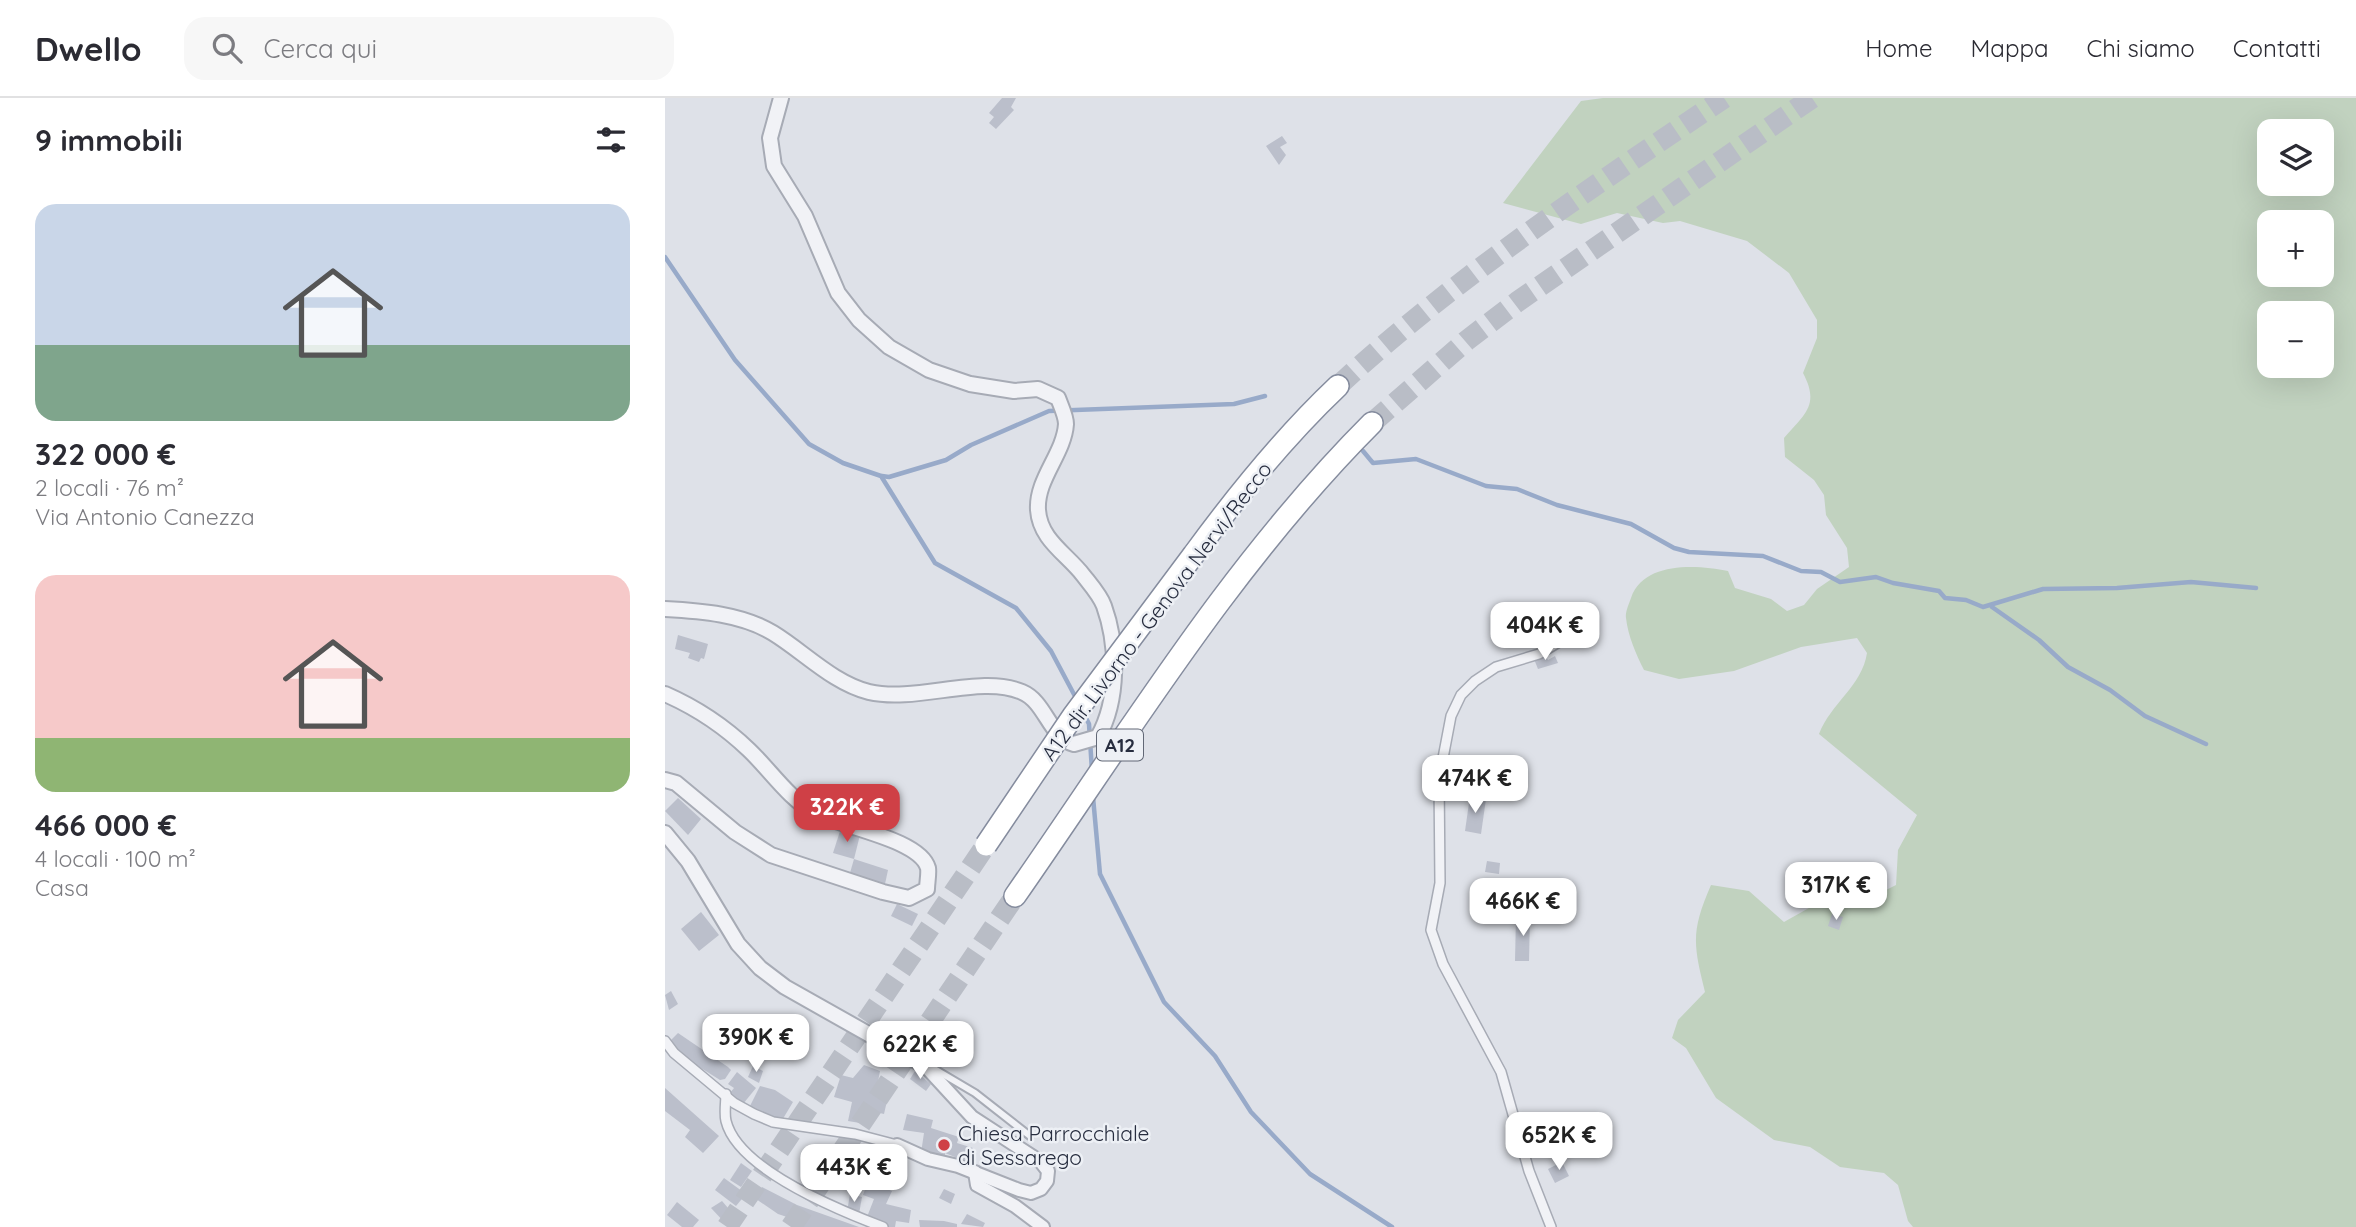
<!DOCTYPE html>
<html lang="it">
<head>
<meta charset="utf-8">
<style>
	body { margin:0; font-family:Quicksand,sans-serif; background:#f7f7f7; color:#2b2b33; height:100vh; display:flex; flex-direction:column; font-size:26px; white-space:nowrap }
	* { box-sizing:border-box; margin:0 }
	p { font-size:23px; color:#7c7c81 }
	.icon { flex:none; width:38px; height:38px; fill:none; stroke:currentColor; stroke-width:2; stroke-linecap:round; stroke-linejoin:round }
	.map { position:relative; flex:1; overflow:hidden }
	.panel { display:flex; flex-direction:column; background:#fff; width:665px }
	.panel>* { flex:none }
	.controls { position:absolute; left:1592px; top:21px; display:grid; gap:14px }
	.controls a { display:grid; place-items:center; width:77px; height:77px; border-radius:14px; background:#fff; box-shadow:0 7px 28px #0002; font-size:35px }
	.price { position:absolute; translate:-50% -60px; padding:0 16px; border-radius:14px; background:#fff; color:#222; font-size:23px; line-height:46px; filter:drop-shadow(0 2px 4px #0008) }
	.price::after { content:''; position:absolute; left:50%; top:42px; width:21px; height:16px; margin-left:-10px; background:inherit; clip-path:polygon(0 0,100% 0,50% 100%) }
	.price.current { background:#cf4046; color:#fff }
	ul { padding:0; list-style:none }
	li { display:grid; align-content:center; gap:14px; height:371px; padding:0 35px }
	li span { display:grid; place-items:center; height:217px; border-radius:21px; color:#555 }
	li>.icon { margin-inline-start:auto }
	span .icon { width:126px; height:126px; fill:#fffc; stroke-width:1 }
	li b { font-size:30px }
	h2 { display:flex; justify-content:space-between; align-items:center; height:84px; padding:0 35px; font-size:30px }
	header { display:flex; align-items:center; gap:42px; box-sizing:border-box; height:98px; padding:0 35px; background:#fff; border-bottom:2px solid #e1e1e2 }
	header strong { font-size:33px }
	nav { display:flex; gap:38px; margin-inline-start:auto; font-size:24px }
	.search { width:490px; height:63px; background:#f7f7f7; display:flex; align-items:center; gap:18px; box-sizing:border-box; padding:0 24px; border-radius:21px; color:#7c7c81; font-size:26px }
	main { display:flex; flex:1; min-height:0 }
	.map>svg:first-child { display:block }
</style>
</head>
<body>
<header>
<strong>Dwello</strong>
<div class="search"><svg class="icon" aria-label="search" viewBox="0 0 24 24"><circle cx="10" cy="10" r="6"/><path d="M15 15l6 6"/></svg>Cerca qui</div>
<nav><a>Home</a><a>Mappa</a><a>Chi siamo</a><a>Contatti</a></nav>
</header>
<main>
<section class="panel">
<h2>9 immobili<svg class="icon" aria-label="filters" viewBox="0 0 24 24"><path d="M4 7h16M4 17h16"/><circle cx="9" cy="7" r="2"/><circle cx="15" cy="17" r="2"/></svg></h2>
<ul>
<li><span style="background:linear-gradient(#c9d6e8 65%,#7fa58c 0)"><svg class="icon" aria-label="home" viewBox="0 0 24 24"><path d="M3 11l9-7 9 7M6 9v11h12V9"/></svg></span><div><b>322 000 €</b><p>2 locali · 76 m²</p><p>Via Antonio Canezza</p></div></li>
<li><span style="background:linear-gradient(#f6c9c9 75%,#8fb573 0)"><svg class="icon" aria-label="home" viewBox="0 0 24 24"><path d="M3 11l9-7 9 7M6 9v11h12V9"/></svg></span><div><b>466 000 €</b><p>4 locali · 100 m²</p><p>Casa</p></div></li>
</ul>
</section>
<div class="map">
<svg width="1691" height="1129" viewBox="0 0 1691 1129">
	<rect width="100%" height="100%" fill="#dee1e8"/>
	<!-- green -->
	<path fill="#c1d2bf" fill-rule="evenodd" d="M938 0H1691V1129H1248L1243 1123 1233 1087 1219 1075 1175 1069 1145 1049 1109 1042 1051 1000 1021 950 1007 940 1013 922 1040 894C1028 846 1026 833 1046 787L1084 793 1119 824 1167 797 1182 807 1201 802 1231 787 1233 752 1252 717 1154 636C1166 605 1197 588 1202 555L1192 540 1136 549 1069 573 1014 581 979 572C971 556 963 538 961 520 960 514 964 506 966 500 979 463 1032 467 1063 473L1070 490 1106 501 1122 513 1139 507 1152 491 1184 469 1182 450 1161 417 1159 397 1149 382 1120 359 1119 340C1140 316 1155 307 1138 275L1152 240V222L1124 175 1082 143 1015 123 998 125 952 115 916 126 838 105 916 3ZM1605 33H1657V86H1605ZM1605 124H1657V177H1605ZM1605 215H1657V268H1605Z"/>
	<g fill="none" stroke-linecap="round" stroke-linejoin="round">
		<!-- stream -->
		<g stroke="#98aac9" stroke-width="4.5">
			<path d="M0 159 70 262 144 346 178 365 216 378 270 465 351 510 386 553 412 602"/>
			<path d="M698 353 708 365 751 361 821 388 852 391 892 407 966 426 1009 450 1024 454 1098 458 1136 473 1156 474 1175 484 1211 479 1228 485 1274 493 1280 500 1301 502 1318 509 1378 491 1452 490 1526 484 1591 490"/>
			<path d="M217 378 224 379 281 362 306 347 384 313 569 306 600 298"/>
			<path d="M1327 509 1374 542 1403 569 1445 592 1480 618 1541 646"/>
			<path d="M419 616 424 626 427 673"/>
			<path d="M428 699 435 776 499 904 550 958 586 1014 645 1076 727 1129"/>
		</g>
	</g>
	<!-- building -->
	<g fill="#bbbfcb">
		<path d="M337 0H351L346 9 349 12 331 31 324 25 329 19 324 15Z"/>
		<path d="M617 38 622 45 615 49 621 57 614 67 601 48Z"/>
		<path d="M13 537 43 546 39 561 36 560 34 564 23 560 25 555 10 551Z"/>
		<path d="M880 556 883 562 890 558 893 565 873 571 869 561Z"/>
		<path d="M805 698 821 701 816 736 800 733Z"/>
		<path d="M13 700 36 721 23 737 0 713Z"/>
		<path d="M176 730 195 737 189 761 168 755Z"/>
		<path d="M189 761 223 772 220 786 185 775Z"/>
		<path d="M822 763 835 765 834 776 820 774Z"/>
		<path d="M232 806 253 816 247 828 226 818Z"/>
		<path d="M36 814 54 837 34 853 16 831Z"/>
		<path d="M1167 816 1178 819 1174 832 1163 828Z"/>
		<path d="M851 818H865L864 863H850Z"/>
		<path d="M6 893 13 906 4 912 0 897Z"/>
		<path d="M13 935 63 969 66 972 60 981 55 982 12 955 4 944Z"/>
		<path d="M199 967 215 973 211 994H224L219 1016 198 1011 195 1025 183 1023 187 1004 169 999 176 977 188 980Z"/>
		<path d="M88 968 98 973 94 985 83 979Z"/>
		<path d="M250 973 266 986 261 993 245 981Z"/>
		<path d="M72 974 91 990 78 1006 65 995 69 990 63 986Z"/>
		<path d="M95 988 110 992 128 1004 116 1024 85 1008Z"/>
		<path d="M0 990 54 1038 38 1055 20 1039 25 1032 0 1013Z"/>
		<path d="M242 1016 268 1022 266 1030 294 1039 292 1045 308 1050 302 1064 280 1055V1059L256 1055 259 1035 238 1032Z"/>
		<path d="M897 1064 904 1078 890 1085 883 1071Z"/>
		<path d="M76 1065 87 1073 76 1089 65 1082Z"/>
		<path d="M59 1080 81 1096 71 1108 50 1092Z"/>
		<path d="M203 1083 227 1093 221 1106 246 1112 244 1125 231 1123 230 1129H223L202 1119 209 1101 198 1097Z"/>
		<path d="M97 1089 132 1107 194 1129H128L131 1122 113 1116 91 1101Z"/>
		<path d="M279 1091 290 1096 286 1106 274 1100Z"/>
		<path d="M185 1096 197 1099 194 1116 182 1114Z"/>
		<path d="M57 1103 70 1118 61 1126 46 1110Z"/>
		<path d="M12 1104 34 1122 28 1129H17L2 1117Z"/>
		<path d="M302 1116 320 1125 318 1129 296 1126Z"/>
		<path d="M254 1122 279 1123 292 1126V1129H255Z"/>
	</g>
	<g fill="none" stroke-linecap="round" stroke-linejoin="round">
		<!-- motorway-tunnel -->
		<g stroke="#b9bdc6" stroke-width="21" stroke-dasharray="21 10" stroke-linecap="butt">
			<path d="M673 288C792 178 925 91 1059 0"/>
			<path d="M707 325 801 243 852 204 1147 0"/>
			<path d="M62 1129 321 747"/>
			<path d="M126 1129 350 798"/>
		</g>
		<defs>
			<path id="service" d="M266 969 310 995 365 1038"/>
			<g id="pedestrian">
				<path d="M0 943 9 955 69 1005 89 1016 108 1024 190 1036 232 1047"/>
				<path d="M61 996C61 1004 59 1015 61 1023 73 1072 176 1113 218 1129"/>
				<path d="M886 1129 864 1073 836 974 778 866 766 832 775 785 774 681 786 618 796 597 810 583 831 569 874 556 912 533"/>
			</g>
			<g id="minor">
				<path d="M232 1047 263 1061 293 1068 354 1092 366 1095 376 1091 382 1083 383 1073 376 1064 307 1019 260 968"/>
				<path d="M310 1074 312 1087 350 1108 378 1129"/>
			</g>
			<g id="tertiary">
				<path d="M0 511C36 513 77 516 108 535 139 554 168 585 204 594 252 605 316 576 357 594 381 604 384 639 409 646L433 639C454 602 453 547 439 508 435 497 425 486 418 477 402 456 375 442 373 412 371 381 399 356 401 326 401 318 396 308 393 300L373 291 349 293 305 286 264 272 224 249 194 222 173 195 140 118 109 68 105 40 116 0"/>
				<path d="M0 596C32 610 59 628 84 652 106 673 123 700 150 715 176 729 255 741 263 770 264 776 262 785 262 791L244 800 218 794 106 757 70 734 11 685 0 682"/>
				<path d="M0 735 23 763 73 846 95 870 120 889 260 968"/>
			</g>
			<g id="motorway">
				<path d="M529 456C573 396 619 339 673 288"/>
				<path d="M350 798C463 636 567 465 707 325"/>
			</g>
		</defs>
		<!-- service casing -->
		<use href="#service" stroke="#a7abb5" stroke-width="10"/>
		<!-- pedestrian casing -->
		<use href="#pedestrian" stroke="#a7abb5" stroke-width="12"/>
		<!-- minor casing -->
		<use href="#minor" stroke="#a7abb5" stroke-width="16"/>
		<!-- tertiary casing -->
		<use href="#tertiary" stroke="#a7abb5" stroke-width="18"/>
		<!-- motorway casing -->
		<use href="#motorway" stroke="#858c9e" stroke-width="24"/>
		<!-- service -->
		<use href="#service" stroke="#f1f2f6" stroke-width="6"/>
		<!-- pedestrian -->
		<use href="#pedestrian" stroke="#f1f2f6" stroke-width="9"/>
		<!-- minor -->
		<use href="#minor" stroke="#f1f2f6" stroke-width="12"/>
		<!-- tertiary -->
		<use href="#tertiary" stroke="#f1f2f6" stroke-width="14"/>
		<!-- motorway -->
		<use href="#motorway" stroke="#fff" stroke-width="21"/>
		<defs>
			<path id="motorway-bridge" d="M321 747 408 618 529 456"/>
		</defs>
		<!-- motorway-bridge casing -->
		<use href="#motorway-bridge" stroke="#858c9e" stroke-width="24" stroke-linecap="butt"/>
		<!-- motorway-bridge -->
		<use href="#motorway-bridge" stroke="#fff" stroke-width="21"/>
	</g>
	<!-- markers -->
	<circle fill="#cf4046" stroke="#edf0f5" stroke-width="2.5" cx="279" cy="1047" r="7"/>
	<g text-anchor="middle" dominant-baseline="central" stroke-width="5" stroke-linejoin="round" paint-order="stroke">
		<!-- shield labels -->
		<rect fill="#edf0f5" stroke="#626876" stroke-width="2" x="432" y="631.5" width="46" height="31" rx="5"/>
		<g font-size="19" font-weight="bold" fill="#272d3f">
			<text x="455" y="647">A12</text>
		</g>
		<!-- street labels -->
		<g font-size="21" fill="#272d3f" stroke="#edf0f5">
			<text transform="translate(491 513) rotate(-53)">A12 dir. Livorno - Genova Nervi/Recco</text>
		</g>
		<!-- poi labels -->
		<g font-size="21" fill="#272d3f" stroke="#edf0f5" text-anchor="start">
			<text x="293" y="1035">Chiesa Parrocchiale<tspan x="293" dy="24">di Sessarego</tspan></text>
		</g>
	</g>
</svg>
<div class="controls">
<a><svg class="icon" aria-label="layers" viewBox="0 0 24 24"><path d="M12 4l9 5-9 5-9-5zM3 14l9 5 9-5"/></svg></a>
<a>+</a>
<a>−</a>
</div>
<b class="price" style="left:880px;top:564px">404K €</b>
<b class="price" style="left:810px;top:717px">474K €</b>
<b class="price current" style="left:182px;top:746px">322K €</b>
<b class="price" style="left:1171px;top:824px">317K €</b>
<b class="price" style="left:858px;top:840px">466K €</b>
<b class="price" style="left:91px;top:976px">390K €</b>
<b class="price" style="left:255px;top:983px">622K €</b>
<b class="price" style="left:894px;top:1074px">652K €</b>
<b class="price" style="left:189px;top:1106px">443K €</b>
</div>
</main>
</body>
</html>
